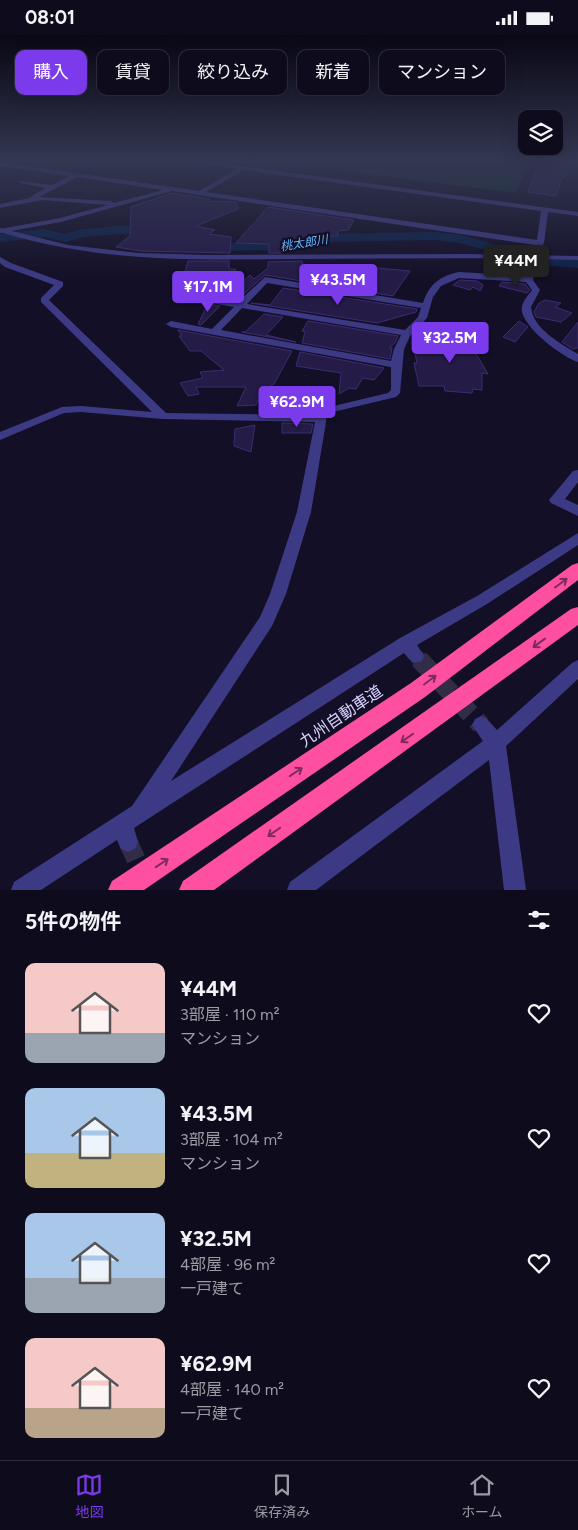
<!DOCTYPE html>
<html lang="ja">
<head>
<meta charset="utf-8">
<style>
	body { margin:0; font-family:Figtree,"Noto Sans JP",sans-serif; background:#1c1929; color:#f1f3f6; height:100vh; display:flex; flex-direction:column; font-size:19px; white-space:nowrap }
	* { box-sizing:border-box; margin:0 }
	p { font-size:16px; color:#9b9ba3 }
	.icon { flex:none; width:28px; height:28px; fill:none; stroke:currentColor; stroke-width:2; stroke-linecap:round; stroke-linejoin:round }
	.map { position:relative; height:855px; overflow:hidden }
	.details { display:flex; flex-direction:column; background:#0e0b1c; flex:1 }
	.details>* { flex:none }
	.guide { position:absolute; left:15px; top:15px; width:549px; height:45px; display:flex; gap:10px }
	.buttons { position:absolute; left:518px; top:75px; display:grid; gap:10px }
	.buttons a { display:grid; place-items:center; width:45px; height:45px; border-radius:10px; background:#0e0b1c; box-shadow:0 5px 20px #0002,0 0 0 1px #2e2b3b; font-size:25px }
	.price { position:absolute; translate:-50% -42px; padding:0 11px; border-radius:5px; background:#7c3aed; color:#fff; font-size:16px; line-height:32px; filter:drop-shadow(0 1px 2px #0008) }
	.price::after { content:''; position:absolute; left:50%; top:30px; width:15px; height:11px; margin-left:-8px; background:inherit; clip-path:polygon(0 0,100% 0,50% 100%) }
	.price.active { background:#222; color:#fff }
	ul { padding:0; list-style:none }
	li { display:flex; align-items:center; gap:15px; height:125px; padding:0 25px }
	li span { display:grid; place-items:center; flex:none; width:140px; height:100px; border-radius:10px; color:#555 }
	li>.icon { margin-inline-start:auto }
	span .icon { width:60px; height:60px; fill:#fffc; stroke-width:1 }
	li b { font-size:21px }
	h2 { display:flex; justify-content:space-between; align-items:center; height:60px; padding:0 25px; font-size:21px }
	.tag { padding:0 18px; border-radius:10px; background:#0e0b1c; box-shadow:0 5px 20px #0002,0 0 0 1px #2e2b3b; font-size:18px; line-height:45px }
	.tag.active { background:#7c3aed; color:#fff }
	.status { display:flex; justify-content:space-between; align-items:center; height:35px; padding:0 25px; background:#0e0b1c; direction:ltr }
	.status svg { height:14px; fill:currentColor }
	.dock { display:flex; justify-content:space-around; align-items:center; height:70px; border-top:1px solid #2e2b3b; background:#0e0b1c; font-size:14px; color:#9b9ba3 }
	.dock a { display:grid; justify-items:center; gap:2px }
	.dock .active { color:#7c3aed }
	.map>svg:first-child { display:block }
</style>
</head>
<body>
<div class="status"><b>08:01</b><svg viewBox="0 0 49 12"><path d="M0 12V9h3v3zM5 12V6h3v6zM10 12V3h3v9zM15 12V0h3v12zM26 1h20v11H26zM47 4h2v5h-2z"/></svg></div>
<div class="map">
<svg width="578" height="855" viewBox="0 0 578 855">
	<rect width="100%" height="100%" fill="#130f26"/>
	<!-- green -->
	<path fill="#12302f" d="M270 126H529L515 158Z"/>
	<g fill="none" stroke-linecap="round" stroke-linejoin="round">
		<!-- river -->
		<g fill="#0c2248" fill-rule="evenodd">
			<path d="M117 191 160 192 167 196 160 200 117 199 84 202 65 207 44 202 0 207V199L44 194 65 199 83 194Z"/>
			<path d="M434 197 461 200 541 222 578 225V233L540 230 460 208 434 205 327 207 289 217 261 215 228 216 206 212 194 204 201 200 215 205 228 208 261 207 289 209 327 199Z"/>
		</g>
	</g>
	<!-- building -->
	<g fill="#241b47" stroke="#3b2d73">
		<path d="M539 126 570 127 565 142H562L556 161 528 157Z"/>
		<path d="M172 158 210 164 207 166 236 167 238 174 196 191 215 195 209 199 231 202 230 218 141 216 116 212 130 201 131 172Z"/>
		<path d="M268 172 354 185 348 195 338 196V201H313L282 218H269V209L236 208Z"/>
		<path d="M188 226H229V234H236L233 244 183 243Z"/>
		<path d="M302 226 304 235 323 237 326 234 336 241 362 244 366 232 410 236 393 261 265 240 237 265 225 263 250 240 254 244 268 233V227Z"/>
		<path d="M517 226H520L525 239 508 238Z"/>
		<path d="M460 245 477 246 483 250 480 256 473 252 470 255 453 250Z"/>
		<path d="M502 247 525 249 530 255 527 258 499 251Z"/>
		<path d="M283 253 417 274 416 277 377 288 251 268 270 270Z"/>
		<path d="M545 265 561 268 555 272 572 278 561 287 536 282 534 277 539 268Z"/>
		<path d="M208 269 220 271 201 290 198 289Z"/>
		<path d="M264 279 283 282 266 300 296 307 242 297H245Z"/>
		<path d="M308 286 398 301 395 308 389 313H392L390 324 302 308 305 297 302 296Z"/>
		<path d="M519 286 528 292 515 307 503 302Z"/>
		<path d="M578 287V313L573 314 562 307Z"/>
		<path d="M438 294 462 295 488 339 482 338V355L473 354 472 358 445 356 444 351H419L414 328H417L414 314 431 315 433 306H442Z"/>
		<path d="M178 295 292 316 274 349 262 355 256 370 237 371 246 352H196L199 359 188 361 180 348 203 343 200 337 224 335 201 316H190L179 301H182Z"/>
		<path d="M300 317 384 333 374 345 363 343 356 354 349 353 339 359 341 338 296 331Z"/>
		<path d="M290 355 305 357 306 368 287 369Z"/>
		<path d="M282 388 313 389 311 398H282Z"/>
		<path d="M255 390 251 417 234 411 235 394Z"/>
	</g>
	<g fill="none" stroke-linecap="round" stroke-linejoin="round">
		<!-- minor-tunnel-far1 -->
		<path stroke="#312d47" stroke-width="15" stroke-dasharray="15 8" stroke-linecap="butt" d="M416 621 420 625"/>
		<!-- minor-tunnel -->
		<g stroke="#312d47" stroke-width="19" stroke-dasharray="19 9" stroke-linecap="butt">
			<path d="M419 624 481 690"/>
			<path d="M128 807 150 855"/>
		</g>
		<!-- minor -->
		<g fill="#3d3a85" fill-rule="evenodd">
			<path d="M190 126H204L578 177V181L548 177 544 208 537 219 539 222 533 245 540 255 531 272C533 294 561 309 578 319V327C563 323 518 289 522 272 523 266 528 260 532 255L526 247 459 243 441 251 433 262 427 283 410 301 404 314 400 358 396 362 333 377 327 381 311 477 286 559 272 591 171 746 400 603 477 561 578 498V510L487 569 417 610 424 621 422 626C412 630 410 625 404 618L134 793 138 807 135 814 128 817 121 814 117 805 41 855H11L14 847 132 771 260 582 270 559 297 477 315 387 163 384 81 377 64 378 0 405V397L62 372 81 371 152 377 41 267V263L54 250 5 232 0 228V222L11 228 63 247V251L49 265 166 378 316 380 325 373 388 358 391 355V332L171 292 166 289 171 286 212 294 234 272 194 265V261L238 267 265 242 423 268C429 249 440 241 459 237L526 241 531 222 529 219 535 210 172 156 61 187 0 198V194L60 183 108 170 42 165 0 173V169L30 163 33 160 46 153 20 148V146L52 150 69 141 0 131V127L199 156 237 134ZM244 135 541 176 537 205 206 157ZM77 142 163 155 114 168 111 166 39 162ZM267 248 421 273 418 282 405 295 247 269ZM242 273 401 300 394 314 391 326 221 295Z"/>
			<path d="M578 435V447L565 464 578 470V481L551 468 549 465 573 436Z"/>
			<path d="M578 625V644L506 711 526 855H504L489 725 316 855H287L290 847 483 706 472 690 475 684 481 681 487 684 497 695 572 628Z"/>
		</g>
		<!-- tertiary -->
		<path fill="#3d3a85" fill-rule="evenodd" d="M0 193 68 210 138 218 208 220 466 219 578 221V225C482 222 386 224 290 224 188 225 98 227 0 197Z"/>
		<!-- motorway -->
		<g fill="#ff4fa3" fill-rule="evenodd">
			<path d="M578 528V545L425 662 144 855H108L112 846 411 648 572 530Z"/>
			<path d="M578 572V590L214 855H179L183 846 571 574Z"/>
		</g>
	</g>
	<!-- one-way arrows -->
	<defs><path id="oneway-shaft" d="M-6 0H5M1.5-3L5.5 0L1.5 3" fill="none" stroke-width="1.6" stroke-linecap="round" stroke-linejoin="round" transform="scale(1.25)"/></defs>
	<g stroke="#7d2c5e">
		<use href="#oneway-shaft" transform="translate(561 548) rotate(-37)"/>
		<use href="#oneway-shaft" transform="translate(539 608) rotate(144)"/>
		<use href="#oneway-shaft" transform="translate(430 645) rotate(-37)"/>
		<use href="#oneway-shaft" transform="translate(407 703) rotate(145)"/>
		<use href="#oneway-shaft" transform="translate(296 737) rotate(-34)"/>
		<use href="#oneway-shaft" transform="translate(274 797) rotate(145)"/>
		<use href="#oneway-shaft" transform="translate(162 828) rotate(-34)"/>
	</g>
	<!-- sky -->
	<linearGradient id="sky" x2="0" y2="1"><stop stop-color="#0a0815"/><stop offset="0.51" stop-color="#333752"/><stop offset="1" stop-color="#333752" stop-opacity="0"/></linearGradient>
	<rect width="578" height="245" fill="url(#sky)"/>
	<g text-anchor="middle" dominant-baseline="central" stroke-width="4.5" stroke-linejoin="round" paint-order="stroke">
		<!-- far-water labels -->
		<g font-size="12" font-style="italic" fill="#62b6ff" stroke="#130f26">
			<text transform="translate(304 208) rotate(-9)">桃太郎川</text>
		</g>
		<!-- near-street labels -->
		<g font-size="16" fill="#d9d4ff" stroke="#130f26">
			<text transform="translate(341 681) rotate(-34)">九州自動車道</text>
		</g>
	</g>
</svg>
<div class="buttons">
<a><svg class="icon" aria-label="layers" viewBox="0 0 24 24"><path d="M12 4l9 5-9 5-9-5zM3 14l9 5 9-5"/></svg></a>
</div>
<b class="price active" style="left:516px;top:252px">¥44M</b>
<b class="price" style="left:338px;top:271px">¥43.5M</b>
<b class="price" style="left:208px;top:278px">¥17.1M</b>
<b class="price" style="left:450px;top:329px">¥32.5M</b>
<b class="price" style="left:297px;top:393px">¥62.9M</b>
<div class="guide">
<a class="tag active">購入</a>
<a class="tag">賃貸</a>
<a class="tag">絞り込み</a>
<a class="tag">新着</a>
<a class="tag">マンション</a>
</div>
</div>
<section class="details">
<h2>5件の物件<svg class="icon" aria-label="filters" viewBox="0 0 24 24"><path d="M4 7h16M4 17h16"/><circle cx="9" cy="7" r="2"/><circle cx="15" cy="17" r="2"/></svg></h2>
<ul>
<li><span style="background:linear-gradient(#f6c9c9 70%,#9aa5b1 0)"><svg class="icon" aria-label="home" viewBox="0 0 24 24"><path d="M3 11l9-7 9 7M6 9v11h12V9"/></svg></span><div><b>¥44M</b><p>3部屋 · 110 m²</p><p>マンション</p></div><svg class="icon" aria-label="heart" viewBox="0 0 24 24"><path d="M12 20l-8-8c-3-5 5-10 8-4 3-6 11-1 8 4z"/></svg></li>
<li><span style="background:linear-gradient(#a9c7e8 65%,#c2b280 0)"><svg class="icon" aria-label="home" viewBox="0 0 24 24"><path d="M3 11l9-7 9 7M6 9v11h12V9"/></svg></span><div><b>¥43.5M</b><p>3部屋 · 104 m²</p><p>マンション</p></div><svg class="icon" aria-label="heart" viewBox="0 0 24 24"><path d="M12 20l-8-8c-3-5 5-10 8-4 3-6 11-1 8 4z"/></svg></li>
<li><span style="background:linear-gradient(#a9c7e8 65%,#9aa5b1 0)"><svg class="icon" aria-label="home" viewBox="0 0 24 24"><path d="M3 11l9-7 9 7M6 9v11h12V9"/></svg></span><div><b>¥32.5M</b><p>4部屋 · 96 m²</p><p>一戸建て</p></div><svg class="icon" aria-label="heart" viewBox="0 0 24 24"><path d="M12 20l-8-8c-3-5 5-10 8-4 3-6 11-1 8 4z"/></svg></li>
<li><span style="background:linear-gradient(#f6c9c9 70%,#b9a48a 0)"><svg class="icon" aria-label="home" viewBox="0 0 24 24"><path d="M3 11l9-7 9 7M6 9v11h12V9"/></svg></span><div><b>¥62.9M</b><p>4部屋 · 140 m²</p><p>一戸建て</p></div><svg class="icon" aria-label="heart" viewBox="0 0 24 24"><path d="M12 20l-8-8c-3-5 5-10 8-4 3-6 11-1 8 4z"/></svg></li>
</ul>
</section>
<nav class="dock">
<a class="active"><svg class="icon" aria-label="map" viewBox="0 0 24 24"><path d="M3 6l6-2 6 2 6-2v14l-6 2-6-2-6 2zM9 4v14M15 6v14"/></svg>地図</a>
<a><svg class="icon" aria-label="saved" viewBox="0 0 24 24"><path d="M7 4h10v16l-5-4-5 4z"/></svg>保存済み</a>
<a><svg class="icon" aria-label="home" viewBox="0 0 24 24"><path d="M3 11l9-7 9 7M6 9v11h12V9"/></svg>ホーム</a>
</nav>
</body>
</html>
